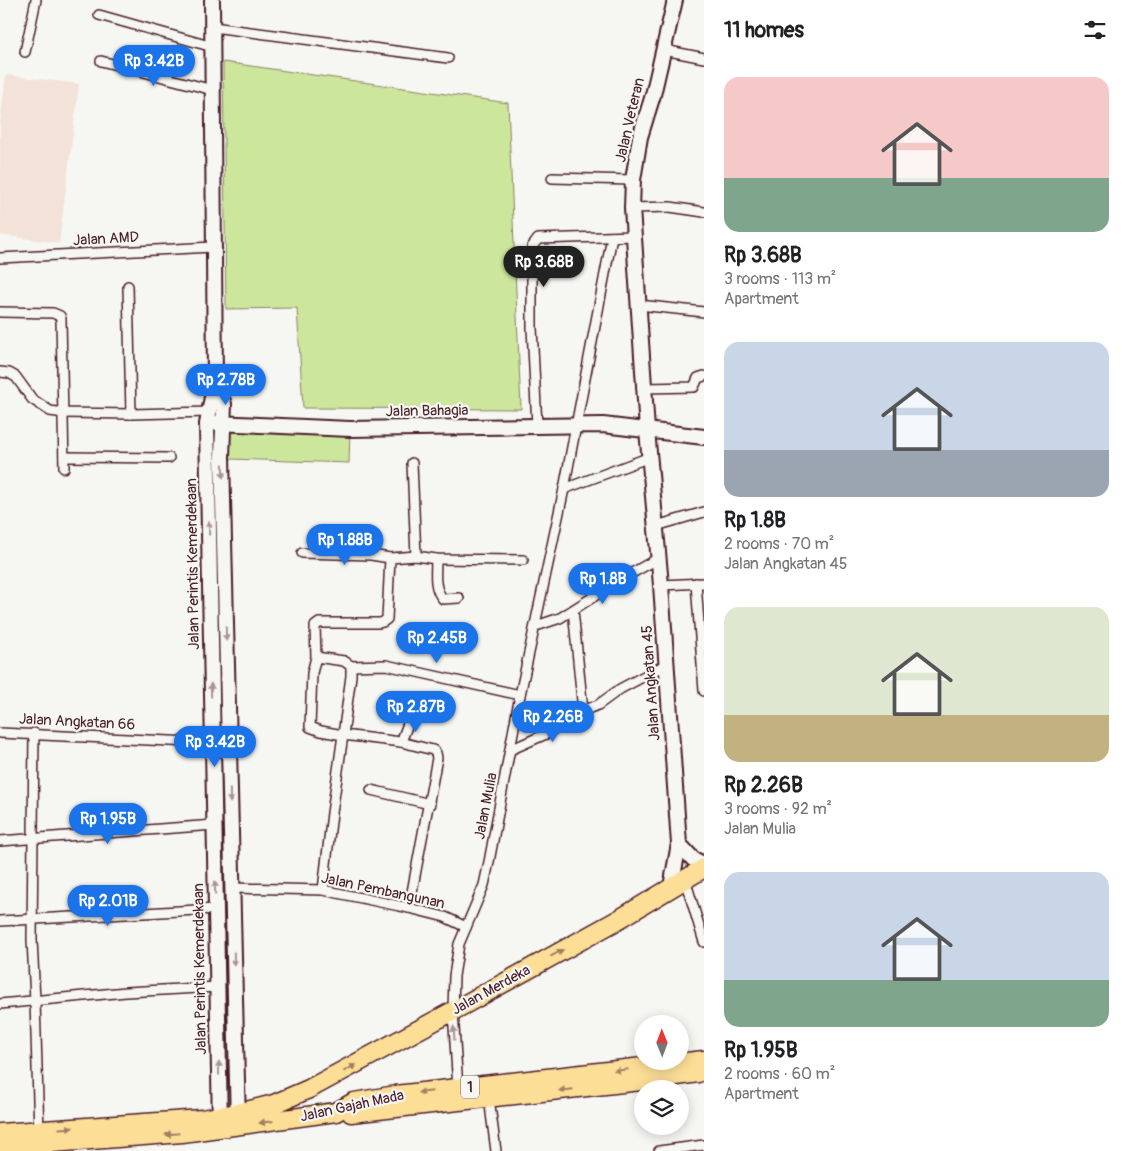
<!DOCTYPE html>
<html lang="en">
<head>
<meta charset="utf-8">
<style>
	body { margin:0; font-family:Pangolin,sans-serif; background:#f6f6f6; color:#202124; height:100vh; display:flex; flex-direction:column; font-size:19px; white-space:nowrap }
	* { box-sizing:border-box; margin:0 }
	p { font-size:16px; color:#757577 }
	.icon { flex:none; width:28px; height:28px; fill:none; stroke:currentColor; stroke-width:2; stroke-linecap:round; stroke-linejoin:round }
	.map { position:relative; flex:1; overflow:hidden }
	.details { display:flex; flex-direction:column; background:#fff; width:425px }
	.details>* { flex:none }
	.needle { width:32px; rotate:359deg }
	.buttons { position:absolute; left:634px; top:1015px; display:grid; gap:10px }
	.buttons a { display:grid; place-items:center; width:55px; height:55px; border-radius:50%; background:#fff; box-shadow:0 2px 12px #0003; font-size:25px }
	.price { position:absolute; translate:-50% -42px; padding:0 11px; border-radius:18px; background:#1a73e8; color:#fff; font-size:16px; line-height:32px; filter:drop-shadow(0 1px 2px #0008) }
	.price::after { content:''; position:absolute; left:50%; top:30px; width:15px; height:11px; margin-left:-8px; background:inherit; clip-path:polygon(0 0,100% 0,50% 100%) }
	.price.on { background:#222; color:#fff }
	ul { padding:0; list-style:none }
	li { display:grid; align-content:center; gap:10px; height:265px; padding:0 20px }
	li span { display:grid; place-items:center; height:155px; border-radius:15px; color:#555 }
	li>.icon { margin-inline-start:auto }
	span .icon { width:90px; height:90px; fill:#fffc; stroke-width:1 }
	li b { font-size:21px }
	h2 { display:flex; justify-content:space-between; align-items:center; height:60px; padding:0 20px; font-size:21px }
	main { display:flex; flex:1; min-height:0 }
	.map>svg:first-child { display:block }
</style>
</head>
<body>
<main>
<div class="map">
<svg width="704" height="1151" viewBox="0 0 704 1151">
	<rect width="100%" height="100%" fill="#f6f6f2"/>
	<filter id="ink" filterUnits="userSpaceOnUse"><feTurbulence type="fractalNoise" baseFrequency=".02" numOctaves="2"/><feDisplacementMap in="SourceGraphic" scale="10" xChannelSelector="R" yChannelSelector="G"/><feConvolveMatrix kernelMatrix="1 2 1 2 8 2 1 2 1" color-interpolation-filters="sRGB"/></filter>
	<g filter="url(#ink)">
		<!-- built -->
		<path fill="#f2e2d8" d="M6 75 79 84 59 243 0 235V124Z"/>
		<!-- green -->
		<g fill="#cce69c" stroke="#8b8264">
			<path d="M223 62 508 103 521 409 303 408 297 308 226 309Z"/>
			<path d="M223 423 350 429 349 463 230 459Z"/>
		</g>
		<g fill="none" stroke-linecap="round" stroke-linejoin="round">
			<defs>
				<g id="street">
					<path d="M99 15 213 47"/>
					<path d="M213 27 448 58"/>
					<path d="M664 50 704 58"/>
					<path d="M25 52 36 0"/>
					<path d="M101 61 213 90"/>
					<path d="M552 178 633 180"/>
					<path d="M632 208 670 207 704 212"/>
					<path d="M0 258 213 247"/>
					<path d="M128 286 131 414"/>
					<path d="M639 305 704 312"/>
					<path d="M0 312 53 313 60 316 61 319 64 468"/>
					<path d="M0 372 9 373 16 377 32 399 50 411 64 413 131 414 210 412"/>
					<path d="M645 388 694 387 698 378 704 376"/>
					<path d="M537 426 532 328V247L538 239 634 236"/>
					<path d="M64 457 169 458"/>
					<path d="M412 463 416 556"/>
					<path d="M564 489 650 457"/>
					<path d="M656 526 704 512"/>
					<path d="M302 553 371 555 390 558"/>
					<path d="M436 559C436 573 433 588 443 599L459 598"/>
					<path d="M696 583 704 691"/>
					<path d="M661 585 704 583"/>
					<path d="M573 610 583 711 598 705 620 689 665 665"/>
					<path d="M536 626 560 618 623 578 659 558"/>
					<path d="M316 657 312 673 310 727 321 731 343 735 351 676V666L344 661 316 657 315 626 319 623H379L383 622 387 619 390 558 416 556 436 559 523 560"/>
					<path d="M351 666 386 665 520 695"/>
					<path d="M0 733 212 743"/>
					<path d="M34 733 32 939 35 1001 39 1133"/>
					<path d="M401 742 411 716"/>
					<path d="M510 750 546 734 583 711"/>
					<path d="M371 790 430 804"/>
					<path d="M0 841 214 825"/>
					<path d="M685 879 704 942"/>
					<path d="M233 888 323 890 409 908 445 917 466 927"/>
					<path d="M323 890 332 813 343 735 401 742 433 750 436 753 437 758 409 908"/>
					<path d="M0 921 215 909"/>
					<path d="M0 1004 126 992 217 987"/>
					<path d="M458 1089 453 1011 454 976 459 944 484 885 489 862 520 695 564 489 612 237"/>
					<path d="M489 1098 496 1151"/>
					<path d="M659 1151 704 1145"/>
				</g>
				<g id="secondary">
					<path d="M212 0 215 381 207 424 220 1126"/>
					<path d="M215 382 224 404 222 457 238 1123"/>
					<path d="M215 423 350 429 603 425 704 437"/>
					<path d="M679 844 693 859 704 864"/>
					<path d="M671 887 679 844 661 585 647 430 632 208 633 180 640 137 653 95 675 0"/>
				</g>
				<g id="highway">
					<path d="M351 1113 641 1081 698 1073"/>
					<path d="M0 1133 202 1119 238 1113 274 1104 309 1089 453 1011 616 921 704 868"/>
					<path d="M0 1147 182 1133 336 1112 354 1102 396 1095 704 1060"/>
				</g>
			</defs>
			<!-- street casing -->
			<use href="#street" stroke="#4a1f2b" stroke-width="12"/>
			<!-- secondary casing -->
			<use href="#secondary" stroke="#4a1f2b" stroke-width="18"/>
			<!-- highway casing -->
			<use href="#highway" stroke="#4a1f2b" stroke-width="21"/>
			<!-- street -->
			<use href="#street" stroke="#f6f6f2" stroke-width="9"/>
			<!-- secondary -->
			<use href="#secondary" stroke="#f6f6f2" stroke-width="14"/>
			<!-- highway -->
			<use href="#highway" stroke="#fcde96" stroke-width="18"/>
		</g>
		<!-- one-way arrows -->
		<defs><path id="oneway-solid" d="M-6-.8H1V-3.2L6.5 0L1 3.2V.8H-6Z" transform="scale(1.25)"/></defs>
		<g fill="#a99598">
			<use href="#oneway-solid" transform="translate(223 471) rotate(89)"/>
			<use href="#oneway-solid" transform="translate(209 528) rotate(-91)"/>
			<use href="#oneway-solid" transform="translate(226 634) rotate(89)"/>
			<use href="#oneway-solid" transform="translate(211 690) rotate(-91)"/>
			<use href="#oneway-solid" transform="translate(230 796) rotate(89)"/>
			<use href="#oneway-solid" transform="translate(215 888) rotate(-91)"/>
			<use href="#oneway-solid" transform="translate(234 959) rotate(89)"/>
			<use href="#oneway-solid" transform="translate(454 1033) rotate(-93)"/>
			<use href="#oneway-solid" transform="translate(219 1068) rotate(-91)"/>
		</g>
		<g fill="#a37e60">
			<use href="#oneway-solid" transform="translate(557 953) rotate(-29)"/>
			<use href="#oneway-solid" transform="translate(350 1068) rotate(-28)"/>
			<use href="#oneway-solid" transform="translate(621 1070) rotate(174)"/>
			<use href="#oneway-solid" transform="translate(566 1090) rotate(174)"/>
			<use href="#oneway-solid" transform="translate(425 1092) rotate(174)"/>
			<use href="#oneway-solid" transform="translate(266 1122) rotate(172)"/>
			<use href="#oneway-solid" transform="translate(66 1128) rotate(-4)"/>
			<use href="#oneway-solid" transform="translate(172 1134) rotate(175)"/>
		</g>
	</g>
	<g text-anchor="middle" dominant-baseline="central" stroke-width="4.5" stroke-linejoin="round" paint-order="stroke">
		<!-- shield labels -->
		<rect fill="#f6f6f2" stroke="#7e6067" stroke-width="1" x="461" y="1075.5" width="18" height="23" rx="4"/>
		<g font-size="14" font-weight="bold" fill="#4a1f2b">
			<text x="470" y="1087">1</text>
		</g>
		<!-- street labels -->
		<g font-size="15" fill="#4a1f2b" stroke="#f6f6f2">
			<text transform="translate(630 120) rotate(-77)">Jalan Veteran</text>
			<text transform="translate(106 239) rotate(-3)">Jalan AMD</text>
			<text transform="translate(427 411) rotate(-1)">Jalan Bahagia</text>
			<text transform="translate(193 564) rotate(-91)">Jalan Perintis Kemerdekaan</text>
			<text transform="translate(651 683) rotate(-94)">Jalan Angkatan 45</text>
			<text transform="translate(77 722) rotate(3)">Jalan Angkatan 66</text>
			<text transform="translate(486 806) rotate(-79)">Jalan Mulia</text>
			<text transform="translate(383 891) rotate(12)">Jalan Pembangunan</text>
			<text transform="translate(200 969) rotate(-91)">Jalan Perintis Kemerdekaan</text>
			<text transform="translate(491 990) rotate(-29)">Jalan Merdeka</text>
			<text transform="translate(352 1106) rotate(-12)">Jalan Gajah Mada</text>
		</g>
	</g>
</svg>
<div class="buttons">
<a><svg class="needle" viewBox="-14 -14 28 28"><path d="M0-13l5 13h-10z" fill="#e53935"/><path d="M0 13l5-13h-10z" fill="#757577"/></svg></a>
<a><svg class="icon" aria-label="layers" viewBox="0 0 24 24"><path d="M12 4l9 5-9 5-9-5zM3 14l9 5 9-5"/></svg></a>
</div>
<b class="price" style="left:154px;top:87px">Rp 3.42B</b>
<b class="price on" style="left:544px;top:288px">Rp 3.68B</b>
<b class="price" style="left:226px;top:406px">Rp 2.78B</b>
<b class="price" style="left:345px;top:566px">Rp 1.88B</b>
<b class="price" style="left:603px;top:605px">Rp 1.8B</b>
<b class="price" style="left:437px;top:664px">Rp 2.45B</b>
<b class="price" style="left:416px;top:733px">Rp 2.87B</b>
<b class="price" style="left:553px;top:743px">Rp 2.26B</b>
<b class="price" style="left:215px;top:768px">Rp 3.42B</b>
<b class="price" style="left:108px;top:845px">Rp 1.95B</b>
<b class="price" style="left:108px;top:927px">Rp 2.01B</b>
</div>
<section class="details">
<h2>11 homes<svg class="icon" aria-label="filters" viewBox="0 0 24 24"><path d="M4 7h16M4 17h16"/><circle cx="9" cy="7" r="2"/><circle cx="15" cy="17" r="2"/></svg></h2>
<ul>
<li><span style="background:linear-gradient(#f6c9c9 65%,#7fa58c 0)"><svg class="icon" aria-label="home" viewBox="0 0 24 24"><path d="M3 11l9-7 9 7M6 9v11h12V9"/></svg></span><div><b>Rp 3.68B</b><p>3 rooms · 113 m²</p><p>Apartment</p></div></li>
<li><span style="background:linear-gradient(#c9d6e8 70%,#9aa5b1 0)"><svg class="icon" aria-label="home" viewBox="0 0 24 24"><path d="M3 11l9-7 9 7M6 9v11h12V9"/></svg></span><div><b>Rp 1.8B</b><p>2 rooms · 70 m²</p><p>Jalan Angkatan 45</p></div></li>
<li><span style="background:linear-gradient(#dfe7d0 70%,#c2b280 0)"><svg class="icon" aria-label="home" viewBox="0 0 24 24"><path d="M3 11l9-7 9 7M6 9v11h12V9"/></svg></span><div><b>Rp 2.26B</b><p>3 rooms · 92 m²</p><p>Jalan Mulia</p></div></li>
<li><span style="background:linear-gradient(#c9d6e8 70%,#7fa58c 0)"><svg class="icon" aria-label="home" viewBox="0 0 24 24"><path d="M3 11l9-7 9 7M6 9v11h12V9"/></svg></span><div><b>Rp 1.95B</b><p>2 rooms · 60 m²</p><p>Apartment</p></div></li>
</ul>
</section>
</main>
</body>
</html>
